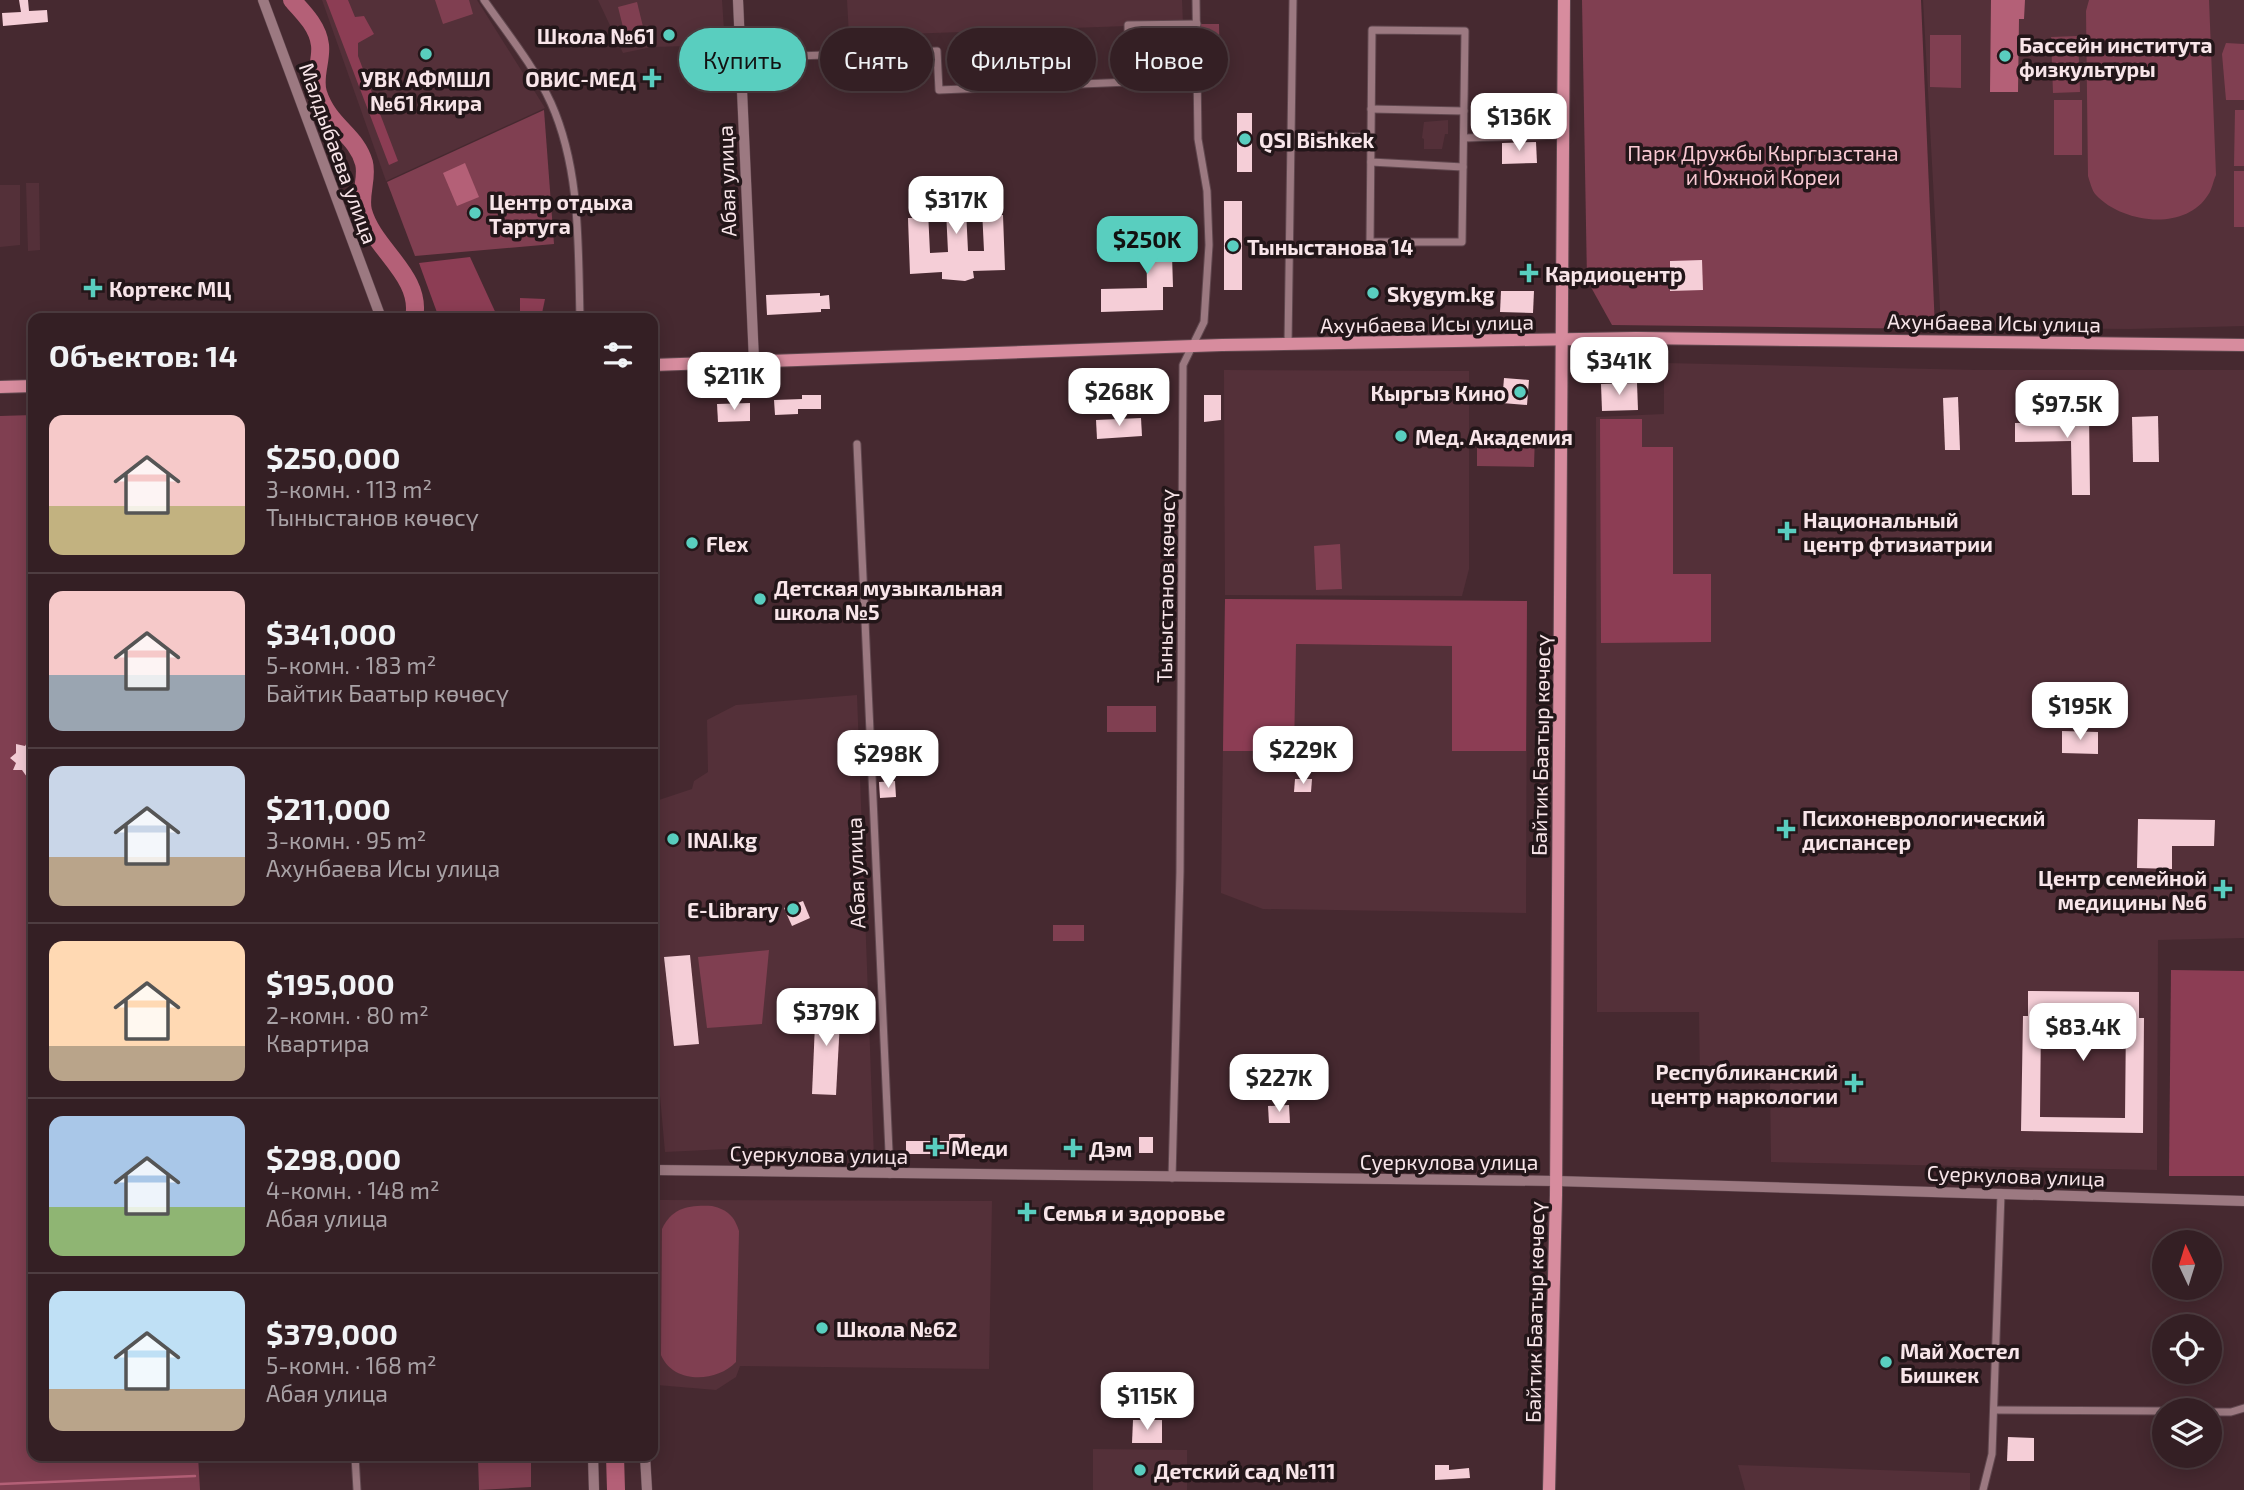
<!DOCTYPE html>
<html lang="ru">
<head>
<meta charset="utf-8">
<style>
	body { margin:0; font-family:"Exo 2",sans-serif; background:#3c272c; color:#f1f3f6; height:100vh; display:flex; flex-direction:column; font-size:26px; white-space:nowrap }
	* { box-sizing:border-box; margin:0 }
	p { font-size:23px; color:#a9a2a6 }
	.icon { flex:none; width:38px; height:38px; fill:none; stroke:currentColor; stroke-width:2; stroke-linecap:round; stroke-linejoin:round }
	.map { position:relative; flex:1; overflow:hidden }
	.details { position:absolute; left:28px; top:313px; width:630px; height:1148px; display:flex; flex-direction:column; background:#341f24; border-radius:14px; box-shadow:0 4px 18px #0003,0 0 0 2px #4e3d41 }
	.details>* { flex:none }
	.hud { position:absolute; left:679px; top:28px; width:665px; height:63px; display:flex; gap:14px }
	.needle { width:46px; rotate:356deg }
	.buttons { position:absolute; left:2152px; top:1230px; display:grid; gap:14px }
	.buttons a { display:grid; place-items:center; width:70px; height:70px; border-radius:50%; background:#341f24; box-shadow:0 4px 18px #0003,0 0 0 2px #4e3d41; font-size:35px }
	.price { position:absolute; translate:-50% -60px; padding:0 16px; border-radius:14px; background:#fff; color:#222; font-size:23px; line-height:46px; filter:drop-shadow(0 2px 4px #0008) }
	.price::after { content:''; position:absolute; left:50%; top:42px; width:21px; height:16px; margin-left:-10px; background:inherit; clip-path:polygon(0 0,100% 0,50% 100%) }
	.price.current { background:#59cebf; color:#111 }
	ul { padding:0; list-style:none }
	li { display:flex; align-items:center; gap:21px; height:175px; padding:0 21px }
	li+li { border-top:2px solid #4e3d41 }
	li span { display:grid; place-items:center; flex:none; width:196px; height:140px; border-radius:14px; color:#555 }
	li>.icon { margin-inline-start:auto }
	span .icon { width:84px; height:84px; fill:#fffc; stroke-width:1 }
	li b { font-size:30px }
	h2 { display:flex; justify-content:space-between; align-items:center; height:84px; padding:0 21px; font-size:30px }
	.chip { padding:0 24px; border-radius:32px; background:#341f24; box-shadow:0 4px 18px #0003,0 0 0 2px #4e3d41; font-size:24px; line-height:63px }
	.chip.current { background:#59cebf; color:#111 }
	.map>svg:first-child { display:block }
</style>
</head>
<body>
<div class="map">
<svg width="2244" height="1490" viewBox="0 0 2244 1490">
	<rect width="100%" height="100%" fill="#462930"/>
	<!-- built -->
	<g fill="#543039">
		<path d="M322 0H477L545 108 386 181Z"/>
		<path d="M598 0H722L725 45 652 47 623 53Z"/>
		<path d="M847 0H1182L1183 24 849 36Z"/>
		<path d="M1923 0H2244V326L2130 329 1941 327Z"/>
		<path d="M1448 120V134H1445L1442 149H1424V139L1422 138 1424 122Z"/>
		<path d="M26 183H39L40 250 28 251Z"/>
		<path d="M0 185H20V245L0 247Z"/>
		<path d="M1664 363 1976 370H2244V938L2158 940 2157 1170 1771 1162 1770 1084 1700 1081 1699 1012H1597L1596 417 1664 414Z"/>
		<path d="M1224 370 1469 371V569L1462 596 1225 595Z"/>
		<path d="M1225 599 1527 601 1526 913 1263 909 1221 893Z"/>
		<path d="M857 695 874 1158 802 1154 790 1146 665 1152 653 1018V802L692 789 694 781 708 772 707 720 736 705Z"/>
		<path d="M653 1200 992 1201 989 1369 740 1366 736 1377 716 1390 657 1385Z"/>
		<path d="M1093 1449 1187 1450V1490H1093Z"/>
		<path d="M1738 1465 1970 1473V1490H1745Z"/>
	</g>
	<!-- green -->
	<g fill="#803f51">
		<path d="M435 0H469L473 14 443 24Z"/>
		<path d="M1582 0H1921L1935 329 1612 325 1587 280Z"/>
		<path d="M2089 0H2209L2216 175C2213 181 2212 190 2208 195 2185 232 2122 223 2096 195 2092 191 2090 182 2088 176L2086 11Z"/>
		<path d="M637 2 645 35 626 39 618 7Z"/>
		<path d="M1201 24H1219L1220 69H1202Z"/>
		<path d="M1930 35H1961V88L1930 87Z"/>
		<path d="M2078 36 2080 92 2053 93 2051 37Z"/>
		<path d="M2226 43 2244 44V100H2226L2222 54Z"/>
		<rect x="2054" y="100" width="28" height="55"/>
		<path d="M544 110 554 244 415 256 387 182Z"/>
		<path d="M2235 110H2244V166H2234Z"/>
		<rect x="2234" y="171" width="10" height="56"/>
		<path d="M33 415V1456H198L200 1490H0V416Z"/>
		<path d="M1477 432 1535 433 1534 467 1477 466Z"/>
		<path d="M1340 544 1342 589 1316 590 1314 546Z"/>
		<rect x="1107" y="706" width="49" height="26"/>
		<rect x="1053" y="925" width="31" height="16"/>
		<path d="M769 950 762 1024 707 1028 698 957Z"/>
		<path d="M712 1206C728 1210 734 1216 739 1231L736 1362C716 1383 673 1384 661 1355L662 1229C672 1207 690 1205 712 1206Z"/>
		<path d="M531 1456V1487L479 1490 478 1459Z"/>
	</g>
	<!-- forest -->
	<g fill="#8c3d54">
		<path d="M326 0H348L355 17 364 16 374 34 358 43V56L398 161 389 165Z"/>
		<path d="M470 257 498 318H439L419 263Z"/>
		<path d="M520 298 545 299 541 318H520Z"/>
		<path d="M1600 419H1642V447H1673V574H1711V642L1601 643Z"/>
		<path d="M1225 599 1527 601 1526 751H1452V646L1296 644 1294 751H1223Z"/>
		<path d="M2171 970 2244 971V1176H2169Z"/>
	</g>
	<!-- water -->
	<g fill="#b46077">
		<path d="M1991 0H2025L2024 19H2019L2018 92H1990Z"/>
		<path d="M465 163 479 197 457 206 443 173Z"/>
	</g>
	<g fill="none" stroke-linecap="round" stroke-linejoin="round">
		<!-- stream -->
		<path stroke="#b46077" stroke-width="2.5" d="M0 1484 195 1476"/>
		<!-- river -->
		<g stroke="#b46077" stroke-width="18">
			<path d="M292 0C304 13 318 27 320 45 322 60 313 77 318 93 329 127 356 134 364 163 368 178 359 195 363 211 373 249 423 276 414 318"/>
			<path d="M615 1456 616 1490"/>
		</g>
	</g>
	<!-- building -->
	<g fill="#f5ced7" fill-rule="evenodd">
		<path d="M19 0H28L29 11 47 10 48 22 3 26 2 13 21 12Z"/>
		<rect x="1237" y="113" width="15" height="59"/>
		<path d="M1536 142 1537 163 1502 164V143Z"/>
		<path d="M990 191 991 215H1003L1005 270 973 271 974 278 965 281 942 279V272L910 274 908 218H919L918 194ZM982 209 984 251H968L966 210ZM946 210 948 252 930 253 928 211Z"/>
		<rect x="1224" y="201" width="18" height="89"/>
		<path d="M1171 223 1173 287H1163V310L1101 312V289L1147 288 1146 224Z"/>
		<path d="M1702 260 1703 290 1670 291V261Z"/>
		<path d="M1501 291H1534L1533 313 1500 312Z"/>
		<path d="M820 293V296L829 295 830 309H821V312L767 315 766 295Z"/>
		<path d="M1504 378 1529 380 1527 405 1502 403Z"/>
		<path d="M1637 383 1638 410 1602 411 1601 384Z"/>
		<path d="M802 395H821V409H798V414L775 415 774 400 802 399Z"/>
		<path d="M1204 395H1221V420L1204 422Z"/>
		<path d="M1958 397 1960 450H1945L1943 398Z"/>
		<path d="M2094 397 2095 412H2089L2090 495H2072L2071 441 2015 442V423L2072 422 2071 398Z"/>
		<path d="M750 403V421L718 422 717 404Z"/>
		<path d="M2158 416 2159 462H2133L2132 417Z"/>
		<path d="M1141 418 1142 436 1097 439 1096 420Z"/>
		<path d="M2062 731 2098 732V754L2062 753Z"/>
		<path d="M29 739 33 748V767L27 777 22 770H13L16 763 10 758 16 753V744L25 746Z"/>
		<path d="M1295 779H1312L1311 792H1294Z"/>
		<path d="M895 781 896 797 880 798 879 782Z"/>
		<path d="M2138 819 2215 820 2214 846H2172V869L2137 868Z"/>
		<path d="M803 901 810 918 792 926 784 908Z"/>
		<path d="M690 955 699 1044 674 1046 664 957Z"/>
		<path d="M2028 991 2139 992V1018H2144L2143 1133 2021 1131 2023 1016H2028ZM2041 1017 2126 1018 2125 1118 2040 1117Z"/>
		<path d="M816 1001 841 1002 836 1095 812 1094Z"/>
		<path d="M1289 1105 1290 1123H1269L1268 1106Z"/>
		<path d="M949 1134H965V1154H906V1141H949Z"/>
		<rect x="1139" y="1137" width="14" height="16"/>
		<path d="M1133 1420H1162V1443H1132Z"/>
		<path d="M2008 1437 2034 1438V1461H2007Z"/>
		<path d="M1435 1465H1449V1470L1469 1468 1470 1478 1435 1480Z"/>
	</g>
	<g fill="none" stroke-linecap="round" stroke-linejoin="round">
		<defs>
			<g id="minor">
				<path d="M484 0C507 33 534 66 551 103 581 170 578 247 580 318"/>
				<path d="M1372 30 1465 31 1462 242H1370Z"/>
				<path d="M740 58 937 51 939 90 1129 82 1128 25 1197 24"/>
				<path d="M1371 109 1464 111"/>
				<path d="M1291 135 1371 137"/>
				<path d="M1464 138 1563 135"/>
				<path d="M1371 162 1463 167"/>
				<path d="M1288 344 1293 0"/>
				<path d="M857 444 890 1174"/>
				<path d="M1172 1178 1180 872 1183 365 1204 322 1209 245 1207 191 1198 139 1196 0"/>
				<path d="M1995 1410 2165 1411"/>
				<path d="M2210 1412H2231L2244 1408"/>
				<path d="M355 1456 357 1490"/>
				<path d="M1983 1490 1992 1454 2001 1193"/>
			</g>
			<g id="tertiary">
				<path d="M263 0 381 318"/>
				<path d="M738 0 754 361"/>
				<path d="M653 1170 1556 1181 2244 1201"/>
				<path d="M593 1456 594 1490"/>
				<path d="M645 1456 647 1490"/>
			</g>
			<g id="primary">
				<path d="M653 365 1222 345 1636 338 2244 345"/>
				<path d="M0 387 33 386"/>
				<path d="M1549 1490 1556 1195 1564 0"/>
			</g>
		</defs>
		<!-- minor casing -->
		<use href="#minor" stroke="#60474e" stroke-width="9"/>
		<!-- tertiary casing -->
		<use href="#tertiary" stroke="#60474e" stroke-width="11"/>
		<!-- primary casing -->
		<use href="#primary" stroke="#60474e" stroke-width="14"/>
		<!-- minor -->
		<use href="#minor" stroke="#9c7981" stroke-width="7"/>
		<!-- tertiary -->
		<use href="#tertiary" stroke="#9c7981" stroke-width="10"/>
		<!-- primary -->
		<use href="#primary" stroke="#d78c9e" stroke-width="12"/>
	</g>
	<!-- markers -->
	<g fill="#59cebf" stroke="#231619" stroke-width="2.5">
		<circle cx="669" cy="35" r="7"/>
		<circle cx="426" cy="54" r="7"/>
		<circle cx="2005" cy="56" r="7"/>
		<path d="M648.5 67.5h7v7h7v7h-7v7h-7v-7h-7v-7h7z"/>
		<circle cx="1245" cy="139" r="7"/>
		<circle cx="475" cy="213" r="7"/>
		<circle cx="1233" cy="246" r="7"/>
		<path d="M1525.5 262.5h7v7h7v7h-7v7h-7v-7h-7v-7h7z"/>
		<path d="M89.5 277.5h7v7h7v7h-7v7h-7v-7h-7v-7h7z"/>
		<circle cx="1373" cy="293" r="7"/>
		<circle cx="1520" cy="392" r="7"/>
		<circle cx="1401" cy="436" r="7"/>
		<path d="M1783.5 520.5h7v7h7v7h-7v7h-7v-7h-7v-7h7z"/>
		<circle cx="692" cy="543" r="7"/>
		<circle cx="760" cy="599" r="7"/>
		<path d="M1782.5 818.5h7v7h7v7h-7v7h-7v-7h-7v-7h7z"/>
		<circle cx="673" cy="839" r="7"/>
		<path d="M2219.5 878.5h7v7h7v7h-7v7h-7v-7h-7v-7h7z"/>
		<circle cx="793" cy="909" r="7"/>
		<path d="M1850.5 1072.5h7v7h7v7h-7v7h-7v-7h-7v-7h7z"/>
		<path d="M931.5 1136.5h7v7h7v7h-7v7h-7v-7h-7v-7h7z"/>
		<path d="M1069.5 1137.5h7v7h7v7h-7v7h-7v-7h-7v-7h7z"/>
		<path d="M1023.5 1201.5h7v7h7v7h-7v7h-7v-7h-7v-7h7z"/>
		<circle cx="822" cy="1328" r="7"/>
		<circle cx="1886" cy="1362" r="7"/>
		<circle cx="1140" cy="1470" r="7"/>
	</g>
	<g text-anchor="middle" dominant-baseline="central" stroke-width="7" stroke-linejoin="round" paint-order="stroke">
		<!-- poi labels -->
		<g font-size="21" font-weight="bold" fill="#f8e5e9" stroke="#231619" text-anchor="start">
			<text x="655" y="35" text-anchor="end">Школа №61</text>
			<text x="2019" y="44">Бассейн института<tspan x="2019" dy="24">физкультуры</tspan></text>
			<text x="426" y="78" text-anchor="middle">УВК АФМШЛ<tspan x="426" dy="24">№61 Якира</tspan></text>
			<text x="636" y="78" text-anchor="end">ОВИС-МЕД</text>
			<text x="1259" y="139">QSI Bishkek</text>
			<text x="489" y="201">Центр отдыха<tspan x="489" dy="24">Тартуга</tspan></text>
			<text x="1247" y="246">Тыныстанова 14</text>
			<text x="1545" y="273">Кардиоцентр</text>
			<text x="109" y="288">Кортекс МЦ</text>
			<text x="1387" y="293">Skygym.kg</text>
			<text x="1506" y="392" text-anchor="end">Кыргыз Кино</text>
			<text x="1415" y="436">Мед. Академия</text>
			<text x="1803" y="519">Национальный<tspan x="1803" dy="24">центр фтизиатрии</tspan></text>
			<text x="706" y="543">Flex</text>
			<text x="774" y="587">Детская музыкальная<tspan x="774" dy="24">школа №5</tspan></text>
			<text x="1802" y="817">Психоневрологический<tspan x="1802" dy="24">диспансер</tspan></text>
			<text x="687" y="839">INAI.kg</text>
			<text x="2207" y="877" text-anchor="end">Центр семейной<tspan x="2207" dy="24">медицины №6</tspan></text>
			<text x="779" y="909" text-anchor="end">E-Library</text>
			<text x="1838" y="1071" text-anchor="end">Республиканский<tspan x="1838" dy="24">центр наркологии</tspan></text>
			<text x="951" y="1147">Меди</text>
			<text x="1089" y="1148">Дэм</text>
			<text x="1043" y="1212">Семья и здоровье</text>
			<text x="836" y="1328">Школа №62</text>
			<text x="1900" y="1350">Май Хостел<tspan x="1900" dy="24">Бишкек</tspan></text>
			<text x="1154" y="1470">Детский сад №111</text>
		</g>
		<!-- park labels -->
		<g font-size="21" fill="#f9c9d3" stroke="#231619">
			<text x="1763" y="152">Парк Дружбы Кыргызстана<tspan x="1763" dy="24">и Южной Кореи</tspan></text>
		</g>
		<!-- street labels -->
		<g font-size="21" fill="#f8e5e9" stroke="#231619">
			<text transform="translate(339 153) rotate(70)">Малдыбаева улица</text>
			<text transform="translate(726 181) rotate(-92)">Абая улица</text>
			<text transform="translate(1994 322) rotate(1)">Ахунбаева Исы улица</text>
			<text transform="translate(1427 323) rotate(-1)">Ахунбаева Исы улица</text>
			<text transform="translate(1165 586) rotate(-89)">Тыныстанов көчөсү</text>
			<text transform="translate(1540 745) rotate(-89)">Байтик Баатыр көчөсү</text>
			<text transform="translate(855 873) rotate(-92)">Абая улица</text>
			<text transform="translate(819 1154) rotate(1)">Суеркулова улица</text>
			<text x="1449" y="1161">Суеркулова улица</text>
			<text transform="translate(2016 1175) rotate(2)">Суеркулова улица</text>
			<text transform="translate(1534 1312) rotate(-89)">Байтик Баатыр көчөсү</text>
		</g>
	</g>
</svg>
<div class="buttons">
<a><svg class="needle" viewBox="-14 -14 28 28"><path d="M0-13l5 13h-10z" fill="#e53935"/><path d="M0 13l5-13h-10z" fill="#a9a2a6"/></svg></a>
<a><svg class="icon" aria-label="locate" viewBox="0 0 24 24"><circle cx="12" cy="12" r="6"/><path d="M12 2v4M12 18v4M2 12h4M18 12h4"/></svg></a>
<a><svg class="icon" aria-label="layers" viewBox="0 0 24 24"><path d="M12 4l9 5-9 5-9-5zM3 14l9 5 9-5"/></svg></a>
</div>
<b class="price" style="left:1519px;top:153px">$136K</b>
<b class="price" style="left:956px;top:236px">$317K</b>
<b class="price current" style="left:1147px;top:276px">$250K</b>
<b class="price" style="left:1619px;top:397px">$341K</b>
<b class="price" style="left:734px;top:412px">$211K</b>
<b class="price" style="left:1119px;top:428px">$268K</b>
<b class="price" style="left:2067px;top:440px">$97.5K</b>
<b class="price" style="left:2080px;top:742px">$195K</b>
<b class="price" style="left:1303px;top:786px">$229K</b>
<b class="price" style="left:888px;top:790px">$298K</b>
<b class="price" style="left:826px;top:1048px">$379K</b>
<b class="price" style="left:2083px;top:1063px">$83.4K</b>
<b class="price" style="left:1279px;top:1114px">$227K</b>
<b class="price" style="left:1147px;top:1432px">$115K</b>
<div class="hud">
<a class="chip current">Купить</a>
<a class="chip">Снять</a>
<a class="chip">Фильтры</a>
<a class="chip">Новое</a>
</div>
<section class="details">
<h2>Объектов: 14<svg class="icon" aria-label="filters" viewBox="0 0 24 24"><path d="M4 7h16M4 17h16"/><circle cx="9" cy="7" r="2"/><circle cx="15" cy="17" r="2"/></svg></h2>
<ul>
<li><span style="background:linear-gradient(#f6c9c9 65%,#c2b280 0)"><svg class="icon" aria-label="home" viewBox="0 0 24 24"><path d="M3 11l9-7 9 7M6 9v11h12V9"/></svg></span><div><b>$250,000</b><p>3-комн. · 113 m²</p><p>Тыныстанов көчөсү</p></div></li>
<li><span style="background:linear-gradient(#f6c9c9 60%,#9aa5b1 0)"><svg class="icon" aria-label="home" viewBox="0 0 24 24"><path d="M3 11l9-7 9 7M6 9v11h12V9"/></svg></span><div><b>$341,000</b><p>5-комн. · 183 m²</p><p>Байтик Баатыр көчөсү</p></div></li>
<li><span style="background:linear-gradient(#c9d6e8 65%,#b9a48a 0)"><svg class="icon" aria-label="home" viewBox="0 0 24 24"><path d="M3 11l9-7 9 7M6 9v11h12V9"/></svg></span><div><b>$211,000</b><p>3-комн. · 95 m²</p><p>Ахунбаева Исы улица</p></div></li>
<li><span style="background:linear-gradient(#ffd9b3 75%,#b9a48a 0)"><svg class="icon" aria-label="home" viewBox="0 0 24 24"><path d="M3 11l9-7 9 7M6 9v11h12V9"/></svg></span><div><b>$195,000</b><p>2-комн. · 80 m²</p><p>Квартира</p></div></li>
<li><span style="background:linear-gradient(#a9c7e8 65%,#8fb573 0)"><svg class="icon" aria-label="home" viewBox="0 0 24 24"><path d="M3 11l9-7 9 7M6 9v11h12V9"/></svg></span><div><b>$298,000</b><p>4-комн. · 148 m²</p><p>Абая улица</p></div></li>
<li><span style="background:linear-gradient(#bfe0f5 70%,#b9a48a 0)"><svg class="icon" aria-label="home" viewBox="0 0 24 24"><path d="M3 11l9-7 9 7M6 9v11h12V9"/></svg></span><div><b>$379,000</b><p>5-комн. · 168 m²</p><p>Абая улица</p></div></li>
</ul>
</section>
</div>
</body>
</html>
